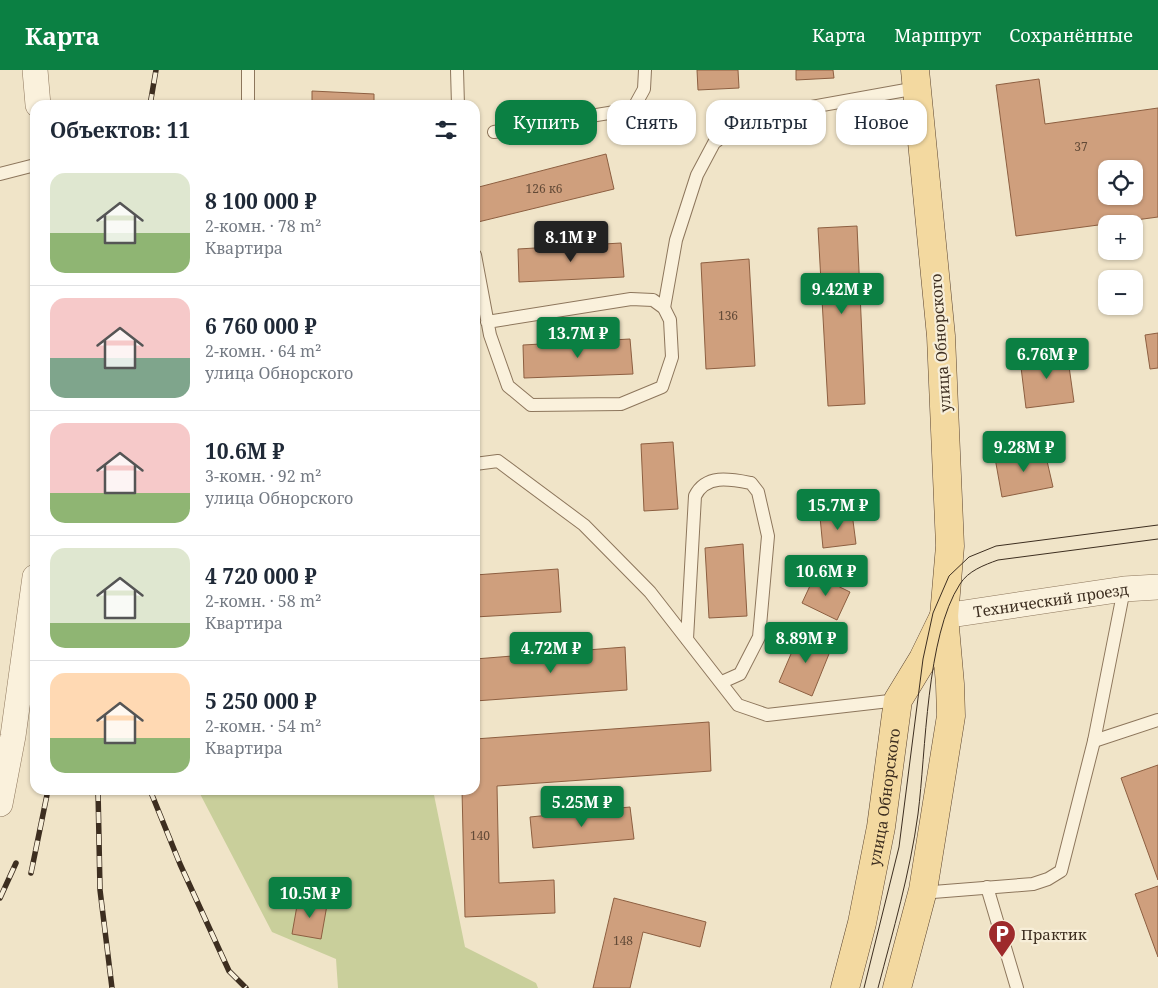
<!DOCTYPE html>
<html lang="ru">
<head>
<meta charset="utf-8">
<style>
	body { margin:0; font-family:"Noto Serif",serif; background:#f6f6f7; color:#1f2937; height:100vh; display:flex; flex-direction:column; font-size:19px; white-space:nowrap }
	* { box-sizing:border-box; margin:0 }
	p { font-size:16px; color:#747a83 }
	.icon { flex:none; width:28px; height:28px; fill:none; stroke:currentColor; stroke-width:2; stroke-linecap:round; stroke-linejoin:round }
	.map { position:relative; flex:1; overflow:hidden }
	.panel { position:absolute; left:30px; top:30px; width:450px; height:695px; display:flex; flex-direction:column; background:#fff; border-radius:15px; box-shadow:0 1px 4px #0004 }
	.panel>* { flex:none }
	.guide { position:absolute; left:495px; top:30px; width:475px; height:45px; display:flex; gap:10px }
	.controls { position:absolute; left:1098px; top:90px; display:grid; gap:10px }
	.controls a { display:grid; place-items:center; width:45px; height:45px; border-radius:10px; background:#fff; box-shadow:0 1px 4px #0004; font-size:25px }
	.price { position:absolute; translate:-50% -42px; padding:0 11px; border-radius:5px; background:#0b8043; color:#fff; font-size:16px; line-height:32px; filter:drop-shadow(0 1px 2px #0008) }
	.price::after { content:''; position:absolute; left:50%; top:30px; width:15px; height:11px; margin-left:-8px; background:inherit; clip-path:polygon(0 0,100% 0,50% 100%) }
	.price.on { background:#222; color:#fff }
	ul { padding:0; list-style:none }
	li { display:flex; align-items:center; gap:15px; height:125px; padding:0 20px }
	li+li { border-top:1px solid #e0e1e3 }
	li span { display:grid; place-items:center; flex:none; width:140px; height:100px; border-radius:15px; color:#555 }
	li>.icon { margin-inline-start:auto }
	span .icon { width:60px; height:60px; fill:#fffc; stroke-width:1 }
	li b { font-size:21px }
	h2 { display:flex; justify-content:space-between; align-items:center; height:60px; padding:0 20px; font-size:21px }
	.tag { padding:0 18px; border-radius:15px; background:#fff; box-shadow:0 1px 4px #0004; font-size:18px; line-height:45px }
	.tag.on { background:#0b8043; color:#fff }
	header { display:flex; align-items:center; gap:30px; box-sizing:border-box; height:70px; padding:0 25px; background:#0b8043; color:#fff }
	header strong { font-size:24px }
	nav { display:flex; gap:28px; margin-inline-start:auto; font-size:18px }
	.map>svg:first-child { display:block }
</style>
</head>
<body>
<header>
<strong>Карта</strong>
<nav><a>Карта</a><a>Маршрут</a><a>Сохранённые</a></nav>
</header>
<div class="map">
<svg width="1158" height="918" viewBox="0 0 1158 918">
	<rect width="100%" height="100%" fill="#f0e4c8"/>
	<!-- green -->
	<path fill="#c9cf9b" d="M198 720H433L465 877 536 913 538 918H338L336 889 272 862Z"/>
	<!-- building -->
	<g fill="#cf9f7d" stroke="#8d5f41" fill-rule="evenodd">
		<path d="M697 0H738L739 18 698 20Z"/>
		<path d="M796 0H833L834 8 796 10Z"/>
		<path d="M1039 9 1045 54 1158 38V147L1016 166 996 15ZM1106 99H1134V126H1106Z"/>
		<path d="M312 21 374 24V35H312Z"/>
		<path d="M606 84 614 119 478 152 475 118Z"/>
		<path d="M857 156 865 334 828 336 818 158Z"/>
		<path d="M621 173 624 207 519 212 518 179Z"/>
		<path d="M749 189 755 296 706 299 701 193Z"/>
		<path d="M1158 263V298L1150 299 1145 265Z"/>
		<path d="M630 269 633 304 524 308 523 275Z"/>
		<path d="M1067 282 1074 332 1026 338 1020 289Z"/>
		<path d="M475 343H477L479 380H475Z"/>
		<path d="M673 372 678 439 644 441 641 374Z"/>
		<path d="M1044 378 1053 417 1002 427 995 388Z"/>
		<path d="M852 443 856 474 823 478 820 447Z"/>
		<path d="M743 474 747 546 709 548 705 478Z"/>
		<path d="M558 499 561 542 475 547V505Z"/>
		<path d="M815 505 850 522 837 550 802 533Z"/>
		<path d="M800 563 833 574 812 626 779 612Z"/>
		<path d="M625 577 627 620 475 631V589Z"/>
		<path d="M709 652 711 701 497 716 499 813 554 810 555 843 465 847 462 720H475V669Z"/>
		<path d="M1158 695V810L1121 708Z"/>
		<path d="M630 737 634 769 533 778 530 747Z"/>
		<path d="M1158 816V887L1135 824Z"/>
		<path d="M614 828 706 852 700 877 643 862 630 918H593Z"/>
		<path d="M298 830 327 835 321 869 292 864Z"/>
	</g>
	<g fill="none" stroke-linecap="round" stroke-linejoin="round">
		<defs>
			<g id="lane">
				<path d="M248 0V35"/>
				<path d="M457 0 458 35"/>
				<path d="M494 62 633 39 644 19 645 0"/>
				<path d="M0 104 35 95"/>
				<path d="M475 185 490 265 508 316 531 335 621 334 662 317 672 287 670 250 664 238 653 230 631 229 487 252"/>
				<path d="M664 238 676 170 697 105 714 73 745 49 917 18"/>
				<path d="M475 394 498 391 584 455 650 522 738 635 767 645 898 630"/>
				<path d="M687 569 695 426C706 404 730 409 751 413L758 422 768 466 759 567 740 604 722 612"/>
				<path d="M1094 671 1158 650"/>
				<path d="M987 817 1017 918"/>
				<path d="M923 820 933 822 1033 814 1048 809 1061 801 1094 671 1124 519"/>
			</g>
			<g id="street">
				<path d="M35 0 38 35"/>
				<path id="s1" d="M944 546 1124 519 1158 517"/>
				<path d="M0 734 13 666 35 507"/>
			</g>
			<g id="primary">
				<path id="s2" d="M845 918 862 853 881 757 898 630 923 589 944 546"/>
				<path d="M897 918 923 820 951 646 950 614 944 546 950 476 941 266 915 0"/>
			</g>
		</defs>
		<!-- lane casing -->
		<use href="#lane" stroke="#8d765c" stroke-width="14"/>
		<!-- street casing -->
		<use href="#street" stroke="#8d765c" stroke-width="26"/>
		<!-- primary casing -->
		<use href="#primary" stroke="#5b4430" stroke-width="29"/>
		<!-- lane -->
		<use href="#lane" stroke="#faf1dc" stroke-width="12"/>
		<!-- street -->
		<use href="#street" stroke="#faf1dc" stroke-width="25"/>
		<!-- primary -->
		<use href="#primary" stroke="#f3d9a0" stroke-width="28"/>
		<!-- tram -->
		<g stroke="#3d2e20" stroke-width="1">
			<path d="M864 918 899 777 923 589 933 543 949 506 969 487 996 476 1158 455"/>
			<path d="M878 918C893 861 910 803 918 744 926 682 926 566 960 514 968 501 984 495 998 490L1158 469"/>
		</g>
		<defs>
			<g id="rail">
				<path d="M150 35 156 0"/>
				<path d="M98 720 100 820 112 918"/>
				<path d="M150 720 180 794 229 901 246 918"/>
				<path d="M31 803 48 720"/>
				<path d="M0 828 16 793"/>
			</g>
		</defs>
		<!-- rail casing -->
		<use href="#rail" stroke="#3d2e20" stroke-width="5.5"/>
		<!-- rail -->
		<use href="#rail" stroke="#f7eed8" stroke-width="4" stroke-dasharray="11" stroke-linecap="butt"/>
	</g>
	<!-- icons -->
	<defs>
		<symbol id="parking-pin" viewBox="-11 -11 22 30"><path d="M0 17L-7.5 6A9.5 9.5 0 1 1 7.5 6Z" fill="#9e2a2b" stroke="#f7eed8"/><path d="M-3.5-5.5H1a3.5 3.5 0 0 1 0 7H-1V5.5H-3.5ZM-1-3.4V-.6H.8a1.4 1.4 0 0 0 0-2.8Z" fill="#fff"/></symbol>
	</defs>
	<g fill-rule="evenodd">
		<use href="#parking-pin" x="986" y="848" width="32" height="43"/>
	</g>
	<g text-anchor="middle" dominant-baseline="central" stroke-width="4.5" stroke-linejoin="round" paint-order="stroke">
		<!-- number labels -->
		<g font-size="12" fill="#624a37">
			<text x="1081" y="76">37</text>
			<text x="544" y="118">126 к6</text>
			<text x="728" y="245">136</text>
			<text x="480" y="765">140</text>
			<text x="623" y="870">148</text>
		</g>
		<!-- street labels -->
		<g font-size="15" fill="#3d2e20" stroke="#f7eed8">
			<text transform="translate(940 273) rotate(-94)">улица Обнорского</text>
			<text stroke="none"><textPath href="#s1" startOffset="108">Технический проезд</textPath></text>
			<text stroke="none"><textPath href="#s2" startOffset="195">улица Обнорского</textPath></text>
		</g>
		<!-- poi labels -->
		<g font-size="15" fill="#3d2e20" stroke="#f7eed8" text-anchor="start">
			<text x="1021" y="864">Практик</text>
		</g>
	</g>
</svg>
<div class="controls">
<a><svg class="icon" aria-label="locate" viewBox="0 0 24 24"><circle cx="12" cy="12" r="6"/><path d="M12 2v4M12 18v4M2 12h4M18 12h4"/></svg></a>
<a>+</a>
<a>−</a>
</div>
<b class="price on" style="left:571px;top:193px">8.1M ₽</b>
<b class="price" style="left:842px;top:245px">9.42M ₽</b>
<b class="price" style="left:578px;top:289px">13.7M ₽</b>
<b class="price" style="left:1047px;top:310px">6.76M ₽</b>
<b class="price" style="left:1024px;top:403px">9.28M ₽</b>
<b class="price" style="left:838px;top:461px">15.7M ₽</b>
<b class="price" style="left:826px;top:527px">10.6M ₽</b>
<b class="price" style="left:806px;top:594px">8.89M ₽</b>
<b class="price" style="left:551px;top:604px">4.72M ₽</b>
<b class="price" style="left:582px;top:758px">5.25M ₽</b>
<b class="price" style="left:310px;top:849px">10.5M ₽</b>
<div class="guide">
<a class="tag on">Купить</a>
<a class="tag">Снять</a>
<a class="tag">Фильтры</a>
<a class="tag">Новое</a>
</div>
<section class="panel">
<h2>Объектов: 11<svg class="icon" aria-label="filters" viewBox="0 0 24 24"><path d="M4 7h16M4 17h16"/><circle cx="9" cy="7" r="2"/><circle cx="15" cy="17" r="2"/></svg></h2>
<ul>
<li><span style="background:linear-gradient(#dfe7d0 60%,#8fb573 0)"><svg class="icon" aria-label="home" viewBox="0 0 24 24"><path d="M3 11l9-7 9 7M6 9v11h12V9"/></svg></span><div><b>8 100 000 ₽</b><p>2-комн. · 78 m²</p><p>Квартира</p></div></li>
<li><span style="background:linear-gradient(#f6c9c9 60%,#7fa58c 0)"><svg class="icon" aria-label="home" viewBox="0 0 24 24"><path d="M3 11l9-7 9 7M6 9v11h12V9"/></svg></span><div><b>6 760 000 ₽</b><p>2-комн. · 64 m²</p><p>улица Обнорского</p></div></li>
<li><span style="background:linear-gradient(#f6c9c9 70%,#8fb573 0)"><svg class="icon" aria-label="home" viewBox="0 0 24 24"><path d="M3 11l9-7 9 7M6 9v11h12V9"/></svg></span><div><b>10.6M ₽</b><p>3-комн. · 92 m²</p><p>улица Обнорского</p></div></li>
<li><span style="background:linear-gradient(#dfe7d0 75%,#8fb573 0)"><svg class="icon" aria-label="home" viewBox="0 0 24 24"><path d="M3 11l9-7 9 7M6 9v11h12V9"/></svg></span><div><b>4 720 000 ₽</b><p>2-комн. · 58 m²</p><p>Квартира</p></div></li>
<li><span style="background:linear-gradient(#ffd9b3 65%,#8fb573 0)"><svg class="icon" aria-label="home" viewBox="0 0 24 24"><path d="M3 11l9-7 9 7M6 9v11h12V9"/></svg></span><div><b>5 250 000 ₽</b><p>2-комн. · 54 m²</p><p>Квартира</p></div></li>
</ul>
</section>
</div>
</body>
</html>
